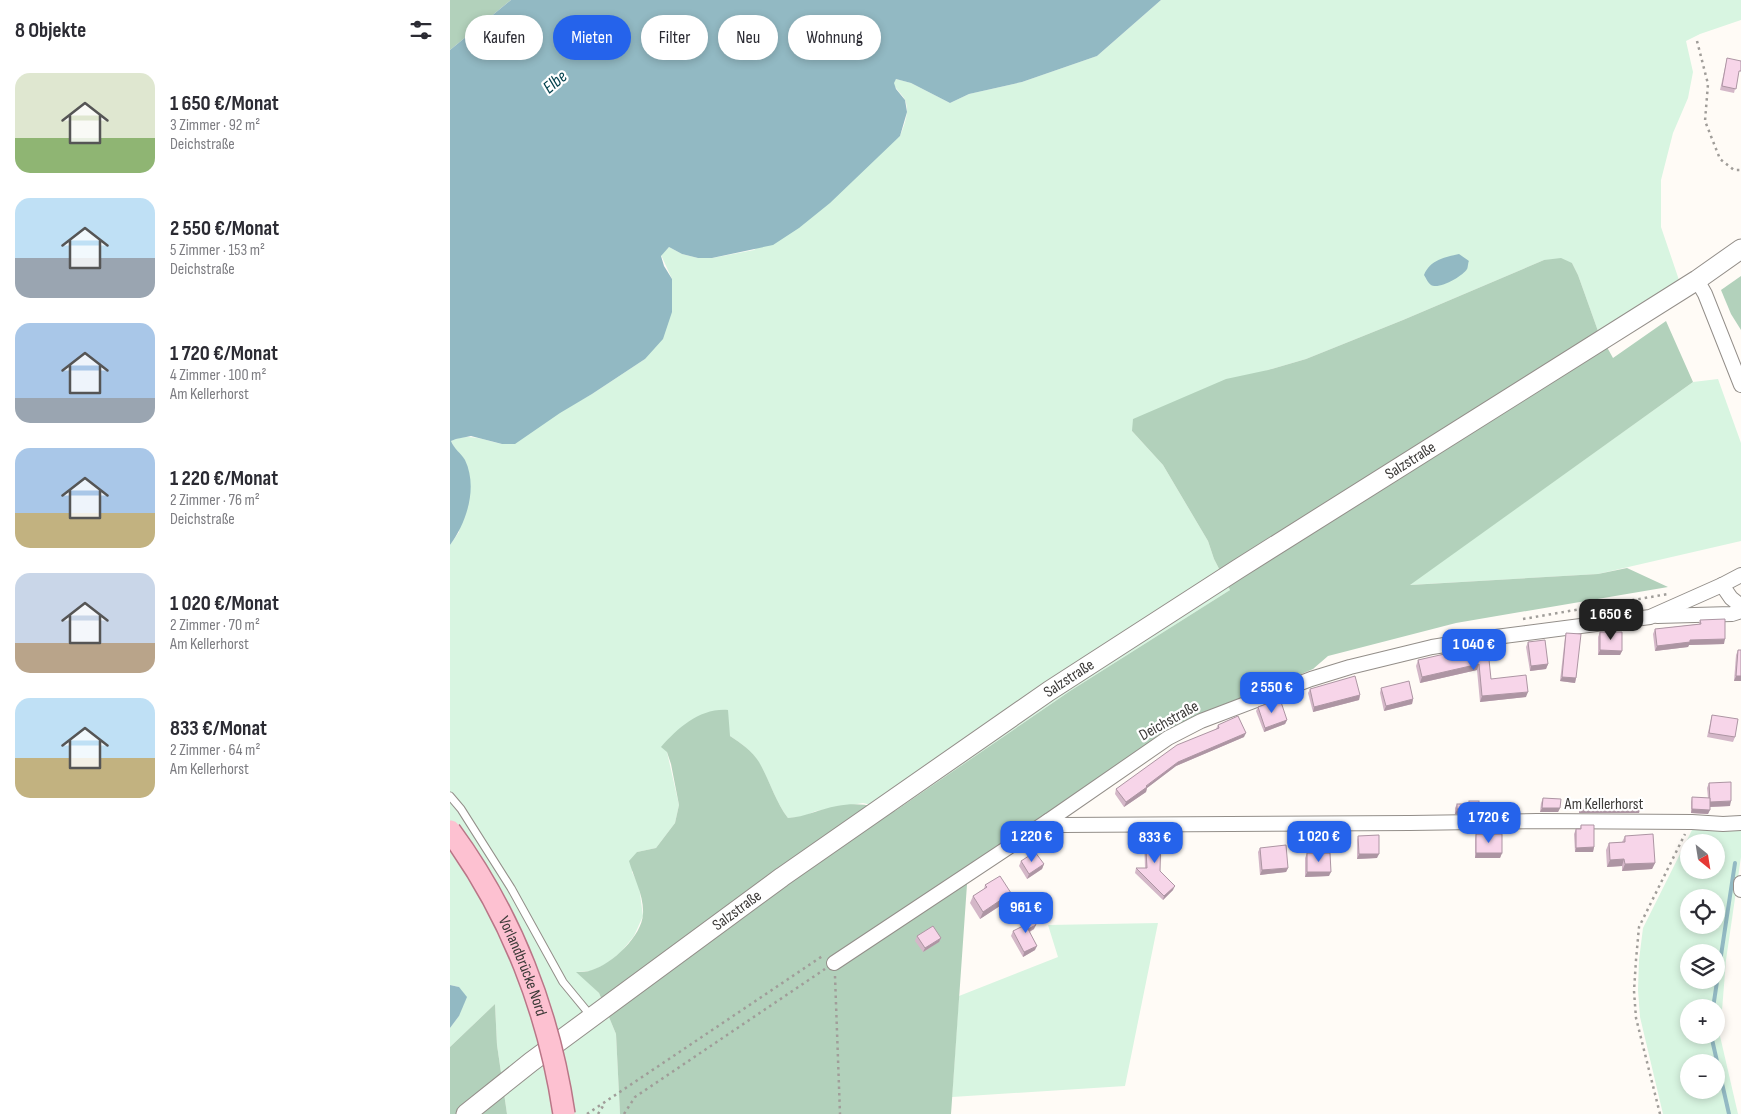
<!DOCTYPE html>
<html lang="de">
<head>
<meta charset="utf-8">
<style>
	body { margin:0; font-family:"Sofia Sans Condensed",sans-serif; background:#f2f2f3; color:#2b2b33; height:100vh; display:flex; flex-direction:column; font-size:19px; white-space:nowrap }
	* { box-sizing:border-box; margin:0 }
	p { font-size:16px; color:#7c7c81 }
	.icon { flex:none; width:28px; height:28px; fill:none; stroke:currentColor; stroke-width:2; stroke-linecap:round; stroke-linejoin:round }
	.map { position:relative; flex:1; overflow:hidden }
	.side { display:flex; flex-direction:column; background:#fff; width:450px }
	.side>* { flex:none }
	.guide { position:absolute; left:15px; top:15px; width:475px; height:45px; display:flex; gap:10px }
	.needle { width:32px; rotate:150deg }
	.fabs { position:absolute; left:1230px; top:834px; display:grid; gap:10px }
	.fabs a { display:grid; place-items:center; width:45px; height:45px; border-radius:50%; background:#fff; box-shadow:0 2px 8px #0003; font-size:25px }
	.price { position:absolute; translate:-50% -42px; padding:0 11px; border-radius:10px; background:#2563eb; color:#fff; font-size:16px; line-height:32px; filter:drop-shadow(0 1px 2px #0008) }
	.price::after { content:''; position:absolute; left:50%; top:30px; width:15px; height:11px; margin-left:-8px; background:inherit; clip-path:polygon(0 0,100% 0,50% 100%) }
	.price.on { background:#222; color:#fff }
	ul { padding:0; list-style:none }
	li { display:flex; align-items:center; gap:15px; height:125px; padding:0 15px }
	li span { display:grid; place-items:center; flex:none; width:140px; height:100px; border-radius:15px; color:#555 }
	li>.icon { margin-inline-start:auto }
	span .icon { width:60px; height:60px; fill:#fffc; stroke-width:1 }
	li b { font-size:21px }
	h2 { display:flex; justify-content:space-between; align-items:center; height:60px; padding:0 15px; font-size:21px }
	.pill { padding:0 18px; border-radius:22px; background:#fff; box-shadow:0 2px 8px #0003; font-size:18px; line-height:45px }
	.pill.on { background:#2563eb; color:#fff }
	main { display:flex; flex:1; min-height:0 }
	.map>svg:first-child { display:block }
</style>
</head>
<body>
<main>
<section class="side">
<h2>8 Objekte<svg class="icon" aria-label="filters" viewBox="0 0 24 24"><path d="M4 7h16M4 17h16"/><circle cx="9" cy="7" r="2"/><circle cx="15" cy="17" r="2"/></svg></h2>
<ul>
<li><span style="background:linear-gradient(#dfe7d0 65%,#8fb573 0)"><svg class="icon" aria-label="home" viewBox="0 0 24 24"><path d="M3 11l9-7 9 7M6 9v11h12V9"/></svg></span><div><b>1 650 €/Monat</b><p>3 Zimmer · 92 m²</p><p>Deichstraße</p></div></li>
<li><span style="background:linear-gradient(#bfe0f5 60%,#9aa5b1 0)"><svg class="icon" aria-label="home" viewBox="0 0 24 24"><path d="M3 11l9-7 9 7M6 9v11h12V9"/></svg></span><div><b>2 550 €/Monat</b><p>5 Zimmer · 153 m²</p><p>Deichstraße</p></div></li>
<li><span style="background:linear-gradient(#a9c7e8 75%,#9aa5b1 0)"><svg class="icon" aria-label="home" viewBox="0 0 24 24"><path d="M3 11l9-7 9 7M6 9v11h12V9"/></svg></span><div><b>1 720 €/Monat</b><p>4 Zimmer · 100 m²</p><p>Am Kellerhorst</p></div></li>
<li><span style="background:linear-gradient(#a9c7e8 65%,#c2b280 0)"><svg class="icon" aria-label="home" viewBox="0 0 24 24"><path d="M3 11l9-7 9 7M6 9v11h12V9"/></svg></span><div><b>1 220 €/Monat</b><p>2 Zimmer · 76 m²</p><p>Deichstraße</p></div></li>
<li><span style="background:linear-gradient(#c9d6e8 70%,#b9a48a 0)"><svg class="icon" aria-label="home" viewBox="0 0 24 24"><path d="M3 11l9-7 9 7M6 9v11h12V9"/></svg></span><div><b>1 020 €/Monat</b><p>2 Zimmer · 70 m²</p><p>Am Kellerhorst</p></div></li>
<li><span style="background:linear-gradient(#bfe0f5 60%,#c2b280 0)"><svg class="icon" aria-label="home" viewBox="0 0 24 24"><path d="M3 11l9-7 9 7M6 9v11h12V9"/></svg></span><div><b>833 €/Monat</b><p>2 Zimmer · 64 m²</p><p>Am Kellerhorst</p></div></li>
</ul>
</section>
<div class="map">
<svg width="1291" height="1114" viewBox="0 0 1291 1114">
	<rect width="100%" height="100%" fill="#fffbf6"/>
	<!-- green -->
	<g fill="#d8f5e1" fill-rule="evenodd">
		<path d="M711 0H1291V20L1250 34 1236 41 1243 72 1238 98 1223 133 1211 180V227L1229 280 1148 331 1128 275 1122 263 1094 260 953 320 856 359 818 370 682 431 713 465 758 541 764 559 780 590 620 691 445 811 413 803 366 811 352 817 338 818C325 801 320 781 309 763 302 751 291 743 280 736L217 752 229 805 225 823 206 848 187 852 182 872 189 886 193 916 184 936 171 952 156 964 141 971 127 972 149 993 166 1034 170 1114H57L47 1045 45 1004 0 1047V1028L9 1016V987L0 985V545L9 532 14 459 5 449 1 441C17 432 35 440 52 444L142 394 195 359 222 279 211 255 219 247 232 254 248 258H262L304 250 450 136C454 125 460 112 455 100 452 94 446 90 443 83L446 79 461 83 500 103 519 94 572 82 647 56Z"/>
		<path d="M1268 379 1291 443V541L1148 574 959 585 1243 382Z"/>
		<path d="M1243 828 1291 830V857L1276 960 1270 1036 1288 1114H1213L1190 1017 1188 990 1189 960 1193 928ZM1239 842H1266V870H1239ZM1239 898H1266V925H1239ZM1239 952H1266V980H1239ZM1239 1008H1266V1035H1239ZM1239 1062H1266V1090H1239Z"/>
		<path d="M708 923 675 1086 502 1097 509 996 608 957 598 925Z"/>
	</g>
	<!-- forest -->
	<g fill="#b2d1bb">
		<path d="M0 0H61L0 50Z"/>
		<path d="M1111 258 1122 263 1128 275 1148 331 1163 358 1216 321 1243 382 960 585 1148 574 1177 568 1218 587 1006 623 878 656 863 669 754 716 518 870 501 1114H170L166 1034 149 993 126 972C131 972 137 972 142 970 162 964 192 936 193 914 194 895 184 879 179 861L187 852 206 848 225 823 229 805 221 764 217 752 211 747C229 727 250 708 278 710L280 736C291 743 302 751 309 762 320 781 325 801 338 818 355 817 370 809 387 806 408 802 425 806 445 811L620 691 780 590 764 559 758 541 713 465 682 431 683 419 776 379 818 370 856 359 953 320 1094 260Z"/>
		<path d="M1291 276V330L1281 314 1271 290Z"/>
		<path d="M45 1004 47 1045 57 1114H0V1047Z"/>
	</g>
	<!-- water -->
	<g fill="#92b9c3">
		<path d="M61 0H711L647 56 572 82 519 94 500 103 461 83 446 79 444 83 446 89 455 100 457 112 450 136 380 203 349 228 323 245 262 258H248L232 254 219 247 211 256 214 266 222 279V312L213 339 195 359 142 394 110 413 65 444H52L21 436 6 439 1 441C4 449 11 453 15 460 28 487 17 522 0 545V50Z"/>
		<path d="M1009 254 1019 261C1018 262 1018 268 1017 269 1013 276 989 290 981 285 978 283 976 278 974 275 980 260 995 257 1009 254Z"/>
		<path d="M0 985 9 987 17 997 9 1016 0 1028Z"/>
	</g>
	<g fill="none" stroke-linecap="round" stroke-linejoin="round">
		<!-- stream -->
		<g stroke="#92b9c3" stroke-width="4">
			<path d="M1263 1008 1285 863"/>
			<path d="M1261 1035 1279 1114"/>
		</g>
		<defs>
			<path id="lane" d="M0 796 11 809 61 888 113 982 141 1016"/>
			<g id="street">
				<path d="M1247 280 1255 294 1291 385"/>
				<path d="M1272 585 1281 598 1291 606"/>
				<path d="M1207 616 1282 614 1291 611"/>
				<path d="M598 821 613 825 960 823 1087 821 1242 822 1273 824 1291 823"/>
				<path d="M1291 883V890"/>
				<path d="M384 963 598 821 718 738 751 721 861 679 900 667 982 647 1038 638 1200 617 1272 585 1291 575"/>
			</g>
			<g id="secondary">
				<path id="s1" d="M16 1114 81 1062 332 877 599 691 788 569 1247 280 1291 249"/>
			</g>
		</defs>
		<!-- lane casing -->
		<use href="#lane" stroke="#938e89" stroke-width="9"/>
		<!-- street casing -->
		<use href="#street" stroke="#938e89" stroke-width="16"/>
		<!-- secondary casing -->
		<use href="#secondary" stroke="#938e89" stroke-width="21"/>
		<!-- path -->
		<g stroke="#a09d99" stroke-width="2.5" stroke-dasharray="2.5 4" stroke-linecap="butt">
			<path d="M1247 41 1258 84 1255 121 1270 159 1284 170H1291"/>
			<path d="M1073 619 1218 594"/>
			<path d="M385 976 390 1114"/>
			<path d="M137 1114 374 955"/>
			<path d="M148 1114 155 1103"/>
			<path d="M174 1114 185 1097 375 969"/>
			<path d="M1210 1114 1186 1018 1184 991 1186 960 1189 927 1235 834"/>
		</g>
		<!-- lane -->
		<use href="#lane" stroke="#fff" stroke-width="7"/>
		<!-- street -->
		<use href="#street" stroke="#fff" stroke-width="14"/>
		<!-- secondary -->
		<use href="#secondary" stroke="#fff" stroke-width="19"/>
		<defs>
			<g id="primary-bridge">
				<path id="s2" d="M0 831C61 914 99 1012 114 1114"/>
			</g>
		</defs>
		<!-- primary-bridge casing -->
		<use href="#primary-bridge" stroke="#b97687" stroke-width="24" stroke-linecap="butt"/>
		<!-- primary-bridge -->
		<use href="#primary-bridge" stroke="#fdc1d1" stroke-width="21"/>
	</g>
	<!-- wall -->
	<g fill="#d4b7c8">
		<path d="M1277 58 1288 76 1284 93 1270 90Z"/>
		<path d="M1250 620 1274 644 1239 645 1238 647 1205 651 1203 634 1205 629 1249 624Z"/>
		<path d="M1150 632 1172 651 1170 655H1148V637Z"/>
		<path d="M1116 633 1126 678 1125 683 1110 681 1115 637Z"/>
		<path d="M1078 642 1098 664 1096 669 1080 671 1076 647Z"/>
		<path d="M1288 650H1291V681H1284L1286 655Z"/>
		<path d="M1021 651 1041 679 1076 697 1030 702 1027 670 970 683 966 666 968 660Z"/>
		<path d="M931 688 963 699 962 704 934 711 930 693Z"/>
		<path d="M860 689 910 695 909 700 863 712 858 693Z"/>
		<path d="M808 707 837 720 835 724 814 732 806 711Z"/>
		<path d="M1262 715 1285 737 1283 742 1257 737 1261 719Z"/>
		<path d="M768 725 794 737 726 766 697 788 696 792 674 807 665 794 666 789 766 729Z"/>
		<path d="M1259 783 1280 806 1260 807 1258 814 1241 813V802L1242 797 1258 798 1257 788Z"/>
		<path d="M1093 798 1110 808 1108 812H1090L1091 803Z"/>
		<path d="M1019 801 1027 813H1017V811L1016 813 1005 814V808L1007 804H1018Z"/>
		<path d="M1131 801 1190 808 1189 813H1129V806Z"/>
		<path d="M1131 825 1144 847 1143 852H1125L1124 834 1126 829H1130Z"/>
		<path d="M695 833 710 871 723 890 713 900 685 873 686 868H695L694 838Z"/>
		<path d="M1026 834 1052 853 1050 858H1025V839Z"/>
		<path d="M908 836 927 858 907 859V840Z"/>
		<path d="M1175 836 1205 863 1202 869 1172 871V866L1157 867 1156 850 1159 843 1172 842Z"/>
		<path d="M810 848 838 868 836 872 810 875 808 852Z"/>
		<path d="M857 853 879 876 855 877V858Z"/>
		<path d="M571 861 594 864 592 869 577 879 569 866Z"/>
		<path d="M535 885 561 893 559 900 530 919 520 903 523 896 534 889Z"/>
		<path d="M572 919 584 929 580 932 585 950 573 957 561 936 563 931 572 927 570 924Z"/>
		<path d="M467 936 491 938 489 942 473 952 465 941Z"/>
	</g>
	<!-- shaded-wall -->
	<g fill="#ad95a3">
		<path d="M1275 639 1274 644 1239 645 1238 647 1205 651 1207 646 1240 640Z"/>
		<path d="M1150 650 1172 651 1170 655H1148Z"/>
		<path d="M1029 664 1027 670 970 683 972 677Z"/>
		<path d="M1098 664 1096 669 1080 671 1081 666Z"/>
		<path d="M1286 676H1291V681H1284Z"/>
		<path d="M1112 677 1126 678 1125 683 1110 681Z"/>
		<path d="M1078 692 1076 697 1030 702 1032 696Z"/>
		<path d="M910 695 909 700 863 712 864 707Z"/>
		<path d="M963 699 962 704 934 711 936 706Z"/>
		<path d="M837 720 835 724 814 732 815 728Z"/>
		<path d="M796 733 794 737 726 766 697 788 696 792 674 807 676 802 728 762Z"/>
		<path d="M1281 801 1280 806 1258 807 1260 802Z"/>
		<path d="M1092 808H1110L1108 812H1090Z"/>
		<path d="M1131 808H1190L1189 813H1129Z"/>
		<path d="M1007 809H1018L1016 813 1005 814Z"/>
		<path d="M1019 809H1029L1027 813H1017Z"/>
		<path d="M1242 809 1260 810 1258 814 1241 813Z"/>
		<path d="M1144 847 1143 852H1125L1126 848Z"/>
		<path d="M1026 853H1052L1050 858H1025Z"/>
		<path d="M909 854H929L927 858 907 859Z"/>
		<path d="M1174 859 1172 866 1157 867 1160 860Z"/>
		<path d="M1205 863 1202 869 1172 871 1175 864Z"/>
		<path d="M594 864 592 869 577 879 579 874Z"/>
		<path d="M838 868 836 872 810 875 812 870Z"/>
		<path d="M857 872H881L879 876 855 877Z"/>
		<path d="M725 886 723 890 713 900 714 896Z"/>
		<path d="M561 893 559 900 530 919 533 912Z"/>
		<path d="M586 925 584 929 576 933 578 929Z"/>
		<path d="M491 938 489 942 473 952 475 948Z"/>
		<path d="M587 946 585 950 573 957 574 952Z"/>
	</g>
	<!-- building -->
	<g fill="#f7d5e9" stroke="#ad95a3">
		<path d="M1277 58 1291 61V71H1289L1286 89 1272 86Z"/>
		<path d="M1275 619V639L1240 640V642L1207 646 1205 629 1251 624 1250 620Z"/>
		<path d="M1150 632H1172V651L1150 650Z"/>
		<path d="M1116 633 1131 634 1126 678 1112 677Z"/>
		<path d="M1095 640 1098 664 1081 666 1078 642Z"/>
		<path d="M1021 648V651L1038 650 1041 679 1076 675 1078 692 1032 696 1029 664 972 677 968 660Z"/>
		<path d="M1288 650H1291V676H1286Z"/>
		<path d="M905 676 910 695 864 707 860 689Z"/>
		<path d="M959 681 963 699 936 706 931 688Z"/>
		<path d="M830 699 837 720 815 728 808 707Z"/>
		<path d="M1262 715 1288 719 1285 737 1259 733Z"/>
		<path d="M788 716 796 733 728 762 696 786 697 787 676 802 666 789 727 745 769 728 768 725Z"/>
		<path d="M1281 782V801L1260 802 1259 783Z"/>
		<path d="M1242 797 1260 798V810L1242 809Z"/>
		<path d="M1093 798 1111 799 1110 808H1092Z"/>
		<rect x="1019" y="801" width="10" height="8"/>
		<path d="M1131 801 1190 802V808H1131Z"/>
		<rect x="1007" y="804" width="11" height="5"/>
		<path d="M1131 825H1144V847L1126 848V829H1131Z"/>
		<path d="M695 833H711L710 871 725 886 714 896 686 868H697Z"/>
		<rect x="1026" y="834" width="26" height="19"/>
		<path d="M1203 834 1205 863 1175 864 1174 859 1160 860 1159 843 1175 842V836Z"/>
		<path d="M929 835V854H909L908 836Z"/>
		<path d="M836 845 838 868 812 870 810 848Z"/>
		<path d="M585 852 594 864 579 874 571 861Z"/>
		<path d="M857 853H880L881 872H857Z"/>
		<path d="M550 876 561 893 533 912 523 896 537 887 535 885Z"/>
		<path d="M581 914 586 925 578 929 587 946 574 952 563 931 575 925 572 919Z"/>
		<path d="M483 926 491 938 475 948 467 936Z"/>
	</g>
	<g text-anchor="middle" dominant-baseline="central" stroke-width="4.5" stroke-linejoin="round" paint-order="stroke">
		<!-- street labels -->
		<g font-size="16" fill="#3c3a38" stroke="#fff">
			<text stroke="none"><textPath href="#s1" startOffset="1149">Salzstraße</textPath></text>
			<text stroke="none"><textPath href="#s1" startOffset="744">Salzstraße</textPath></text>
			<text transform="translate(719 721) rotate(-29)">Deichstraße</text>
			<text x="1154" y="804">Am Kellerhorst</text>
			<text stroke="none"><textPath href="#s1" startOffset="339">Salzstraße</textPath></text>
			<text stroke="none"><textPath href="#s2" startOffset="154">Vorlandbrücke Nord</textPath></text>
		</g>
		<!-- water labels -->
		<g font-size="18" font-style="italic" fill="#06434f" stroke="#fff">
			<text transform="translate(105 82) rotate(-40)">Elbe</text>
		</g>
	</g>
</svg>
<div class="fabs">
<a><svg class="needle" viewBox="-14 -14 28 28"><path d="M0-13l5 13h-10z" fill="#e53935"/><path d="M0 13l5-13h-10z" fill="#7c7c81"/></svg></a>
<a><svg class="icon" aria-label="locate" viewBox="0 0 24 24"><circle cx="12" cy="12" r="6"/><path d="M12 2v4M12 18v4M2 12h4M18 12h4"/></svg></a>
<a><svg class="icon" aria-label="layers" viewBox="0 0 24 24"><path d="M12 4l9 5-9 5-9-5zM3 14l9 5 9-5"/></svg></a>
<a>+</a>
<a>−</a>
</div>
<b class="price on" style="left:1161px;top:641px">1 650 €</b>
<b class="price" style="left:1024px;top:671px">1 040 €</b>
<b class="price" style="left:822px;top:714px">2 550 €</b>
<b class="price" style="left:1039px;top:844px">1 720 €</b>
<b class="price" style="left:582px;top:863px">1 220 €</b>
<b class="price" style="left:869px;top:863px">1 020 €</b>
<b class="price" style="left:705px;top:864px">833 €</b>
<b class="price" style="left:576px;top:934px">961 €</b>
<div class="guide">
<a class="pill">Kaufen</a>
<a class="pill on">Mieten</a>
<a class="pill">Filter</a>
<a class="pill">Neu</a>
<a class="pill">Wohnung</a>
</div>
</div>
</main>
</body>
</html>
